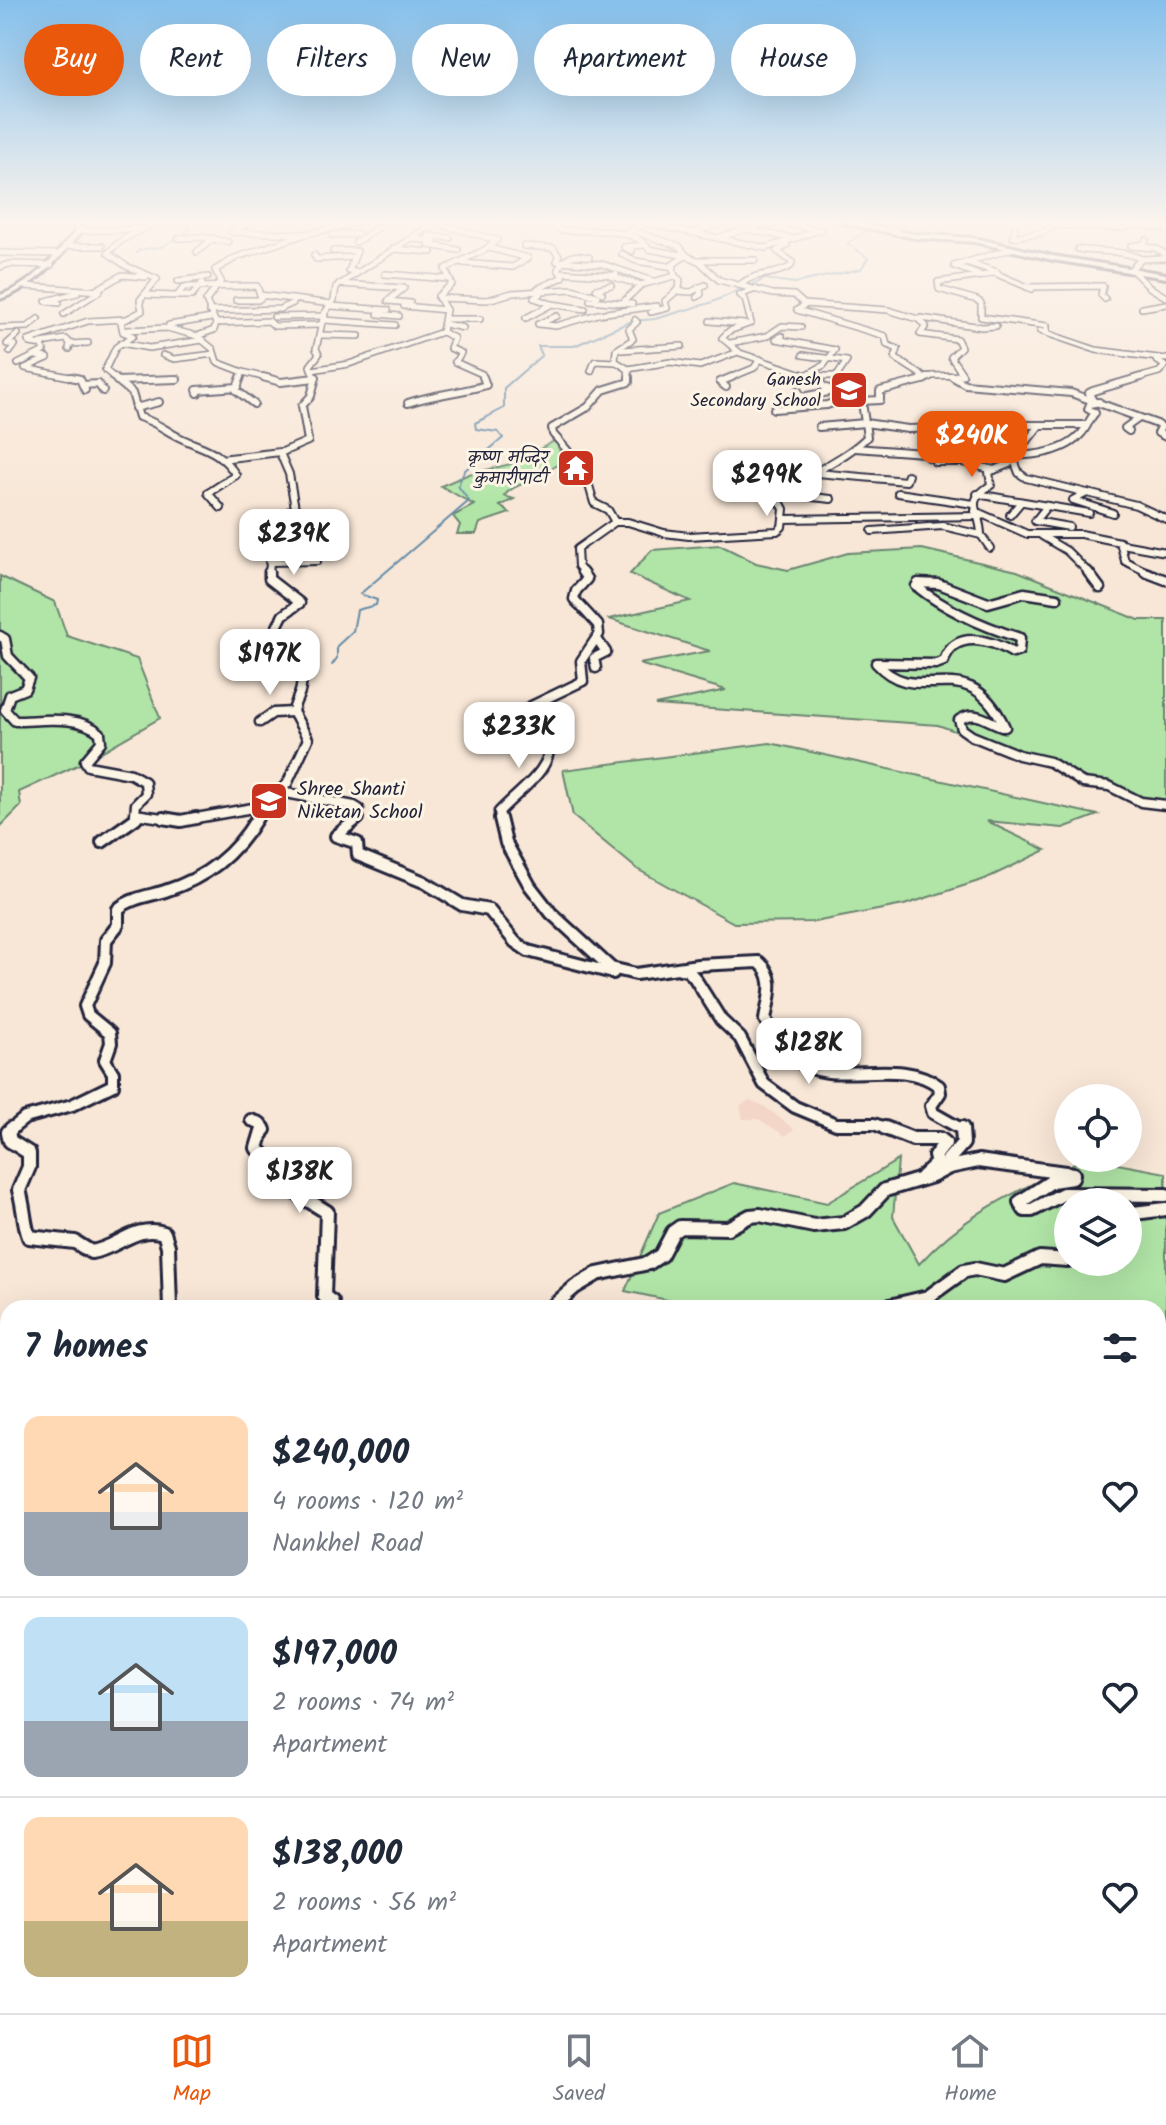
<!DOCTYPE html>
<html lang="en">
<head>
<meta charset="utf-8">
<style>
	body { margin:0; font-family:Kalam,"Playpen Sans Deva",sans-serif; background:#f2f2f3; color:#1f2937; height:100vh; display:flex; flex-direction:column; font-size:30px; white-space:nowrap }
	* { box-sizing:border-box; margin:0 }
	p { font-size:26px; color:#747a83 }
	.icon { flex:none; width:44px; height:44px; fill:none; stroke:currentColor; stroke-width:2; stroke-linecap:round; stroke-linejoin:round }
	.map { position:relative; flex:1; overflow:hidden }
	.drawer { position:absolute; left:0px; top:1300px; width:1166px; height:714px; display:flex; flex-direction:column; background:#fff; border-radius:24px 24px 0 0; box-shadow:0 8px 32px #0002 }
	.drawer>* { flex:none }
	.hud { position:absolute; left:24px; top:24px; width:1118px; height:72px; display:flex; gap:16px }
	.buttons { position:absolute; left:1054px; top:1084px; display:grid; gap:16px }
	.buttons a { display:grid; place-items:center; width:88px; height:88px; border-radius:50%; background:#fff; box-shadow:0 8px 32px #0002; font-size:40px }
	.price { position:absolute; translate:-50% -68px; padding:0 18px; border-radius:16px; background:#fff; color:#222; font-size:26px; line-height:52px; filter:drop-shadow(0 2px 4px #0008) }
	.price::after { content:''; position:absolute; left:50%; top:48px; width:24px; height:18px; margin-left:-12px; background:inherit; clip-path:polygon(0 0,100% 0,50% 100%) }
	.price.current { background:#ea580c; color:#fff }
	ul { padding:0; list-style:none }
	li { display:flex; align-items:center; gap:24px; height:200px; padding:0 24px }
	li+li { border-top:2px solid #e0e1e3 }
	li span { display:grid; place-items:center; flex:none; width:224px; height:160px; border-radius:16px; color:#555 }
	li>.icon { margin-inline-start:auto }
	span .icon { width:96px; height:96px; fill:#fffc; stroke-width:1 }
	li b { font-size:34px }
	h2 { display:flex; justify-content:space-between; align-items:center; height:96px; padding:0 24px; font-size:34px }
	.pill { padding:0 28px; border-radius:36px; background:#fff; box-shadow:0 8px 32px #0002; font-size:28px; line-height:72px }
	.pill.current { background:#ea580c; color:#fff }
	.menu { display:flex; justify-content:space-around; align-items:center; height:112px; border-top:2px solid #e0e1e3; background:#fff; font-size:22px; color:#747a83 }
	.menu a { display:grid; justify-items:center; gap:4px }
	.menu .current { color:#ea580c }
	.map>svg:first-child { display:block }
</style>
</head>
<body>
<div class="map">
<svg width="1166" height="2013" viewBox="0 0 1166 2013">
	<rect width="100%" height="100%" fill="#f8e7d7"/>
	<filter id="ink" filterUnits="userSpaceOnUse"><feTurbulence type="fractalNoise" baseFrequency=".0125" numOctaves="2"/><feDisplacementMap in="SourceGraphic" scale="16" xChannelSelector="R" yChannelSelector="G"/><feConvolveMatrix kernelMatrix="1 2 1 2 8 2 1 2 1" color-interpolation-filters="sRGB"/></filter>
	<g filter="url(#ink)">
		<!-- built -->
		<path fill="#f3d6c7" d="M750 1100 764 1106 794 1129 786 1136 758 1119H743L740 1105Z"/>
		<!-- green -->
		<g fill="#b1e5a7" stroke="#6a8471" stroke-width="2" fill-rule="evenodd">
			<path d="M556 440 563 462C553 466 549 472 540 477 528 484 513 484 504 496L514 499 500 506 510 513 480 523 476 534H457L460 525 453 516 474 505 441 486 469 474 515 463Z"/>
			<path d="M720 545 756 563 788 570 848 553 922 549 1017 571 1139 620H1166V806L938 725 655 705 726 690 639 664 710 651 609 619 690 601 630 574 652 550Z"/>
			<path d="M0 576 55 602 67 636 137 659 160 718 82 763 19 792 21 806 0 827Z"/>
			<path d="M770 743 1098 815 1063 828 986 821 1046 850 985 879 904 905 814 922 734 923 637 869 573 816 563 770Z"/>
			<path d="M1085 1158 1166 1173V1440L1158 1436V1308H705L625 1291 659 1213 734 1183 827 1203 898 1160 893 1217 919 1264C968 1210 1021 1190 1085 1158ZM1068 1202H1128V1262H1068Z"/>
		</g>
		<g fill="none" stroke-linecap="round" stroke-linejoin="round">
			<!-- stream -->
			<g stroke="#658ca9" stroke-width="2">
				<path d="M182 223 191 227 183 235"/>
				<path d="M1127 227 1166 232"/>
				<path d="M137 253 138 250 161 247 177 238"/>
				<path d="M748 287 765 279 795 283 861 269 868 258 847 243 865 232 868 223"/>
				<path d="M332 665 337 658V646L353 631 357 610 376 605 377 600 360 594 469 501 458 486 464 471 503 438 498 432 476 429 475 423 504 408V388L542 355 538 346H574L632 321 655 319 710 303 742 289"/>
			</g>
			<defs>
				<g id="minor-far5">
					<path d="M554 223 560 230C586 232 633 225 649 249L687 256 699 261 719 280 773 294 794 295 805 305 797 310 885 336 887 345 898 349 895 358 920 374 923 379"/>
					<path d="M645 223 630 230 679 246 687 256"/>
					<path d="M646 223 766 248 820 230"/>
					<path d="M786 223 818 230"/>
					<path d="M886 223 899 233"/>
					<path d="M1015 228 1013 237 1044 232 1053 225 1124 228 1133 223"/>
					<path d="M747 229 794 239"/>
					<path d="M79 231 140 229"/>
					<path d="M692 233 721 223"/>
					<path d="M306 234 356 223"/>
					<path d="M332 235 358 234"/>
					<path d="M429 236 450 238"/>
					<path d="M720 237 762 224 772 225"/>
					<path d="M179 238 202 237 228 242"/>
					<path d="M414 239 435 241 429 245 458 250"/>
					<path d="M1146 240 1144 244 1131 246 1155 248 1166 254"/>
					<path d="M356 242 385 223"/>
					<path d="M65 246H102"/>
					<path d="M524 246 553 248 559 256 557 261 602 264 653 281"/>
					<path d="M394 249 432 252"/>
					<path d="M1011 249 954 266 982 276 938 282 939 289 977 300 981 303V317L1047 326V332"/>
					<path d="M1078 249C1099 253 1122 249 1141 259"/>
					<path d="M333 251H357L349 271 355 272"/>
					<path d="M632 251 624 247 644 245"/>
					<path d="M197 252 214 238"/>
					<path d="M0 253 60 254"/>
					<path d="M622 254 636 261 674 267"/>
					<path d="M314 255 316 259 354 257"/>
					<path d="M696 260H755"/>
					<path d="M463 263 513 267 528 258 489 248"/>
					<path d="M969 263 997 272 982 276"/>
					<path d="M0 267 9 264 51 265"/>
					<path d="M560 272 610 275"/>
					<path d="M1134 272 1149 287 1166 297"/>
					<path d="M1140 272 1130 270 1141 259 1166 258"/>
					<path d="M385 274 449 279"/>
					<path d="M616 274 610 276 641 285"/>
					<path d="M997 274 1032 289"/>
					<path d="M178 281 208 277"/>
					<path d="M339 284 404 288 388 301 410 303"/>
					<path d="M741 284C756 271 775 277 791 266L792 262 777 251 787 245"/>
					<path d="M24 286 100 291 64 314"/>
					<path d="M1027 287 1103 286 1101 295 1105 299"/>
					<path d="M756 289 740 295 745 299 751 323 729 331 722 338 740 353 818 379"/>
					<path d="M96 290 122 275 146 277"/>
					<path d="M676 291 691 292 705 285"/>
					<path d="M602 293 596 289 611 285"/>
					<path d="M147 295 177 296 184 287 257 286 260 295 332 304"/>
					<path d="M177 296H192L202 283"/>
					<path d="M697 297 701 294 699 287"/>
					<path d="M438 298 487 300 512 293 572 289 597 296"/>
					<path d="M236 300H258L263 296"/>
					<path d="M590 300 632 304"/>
					<path d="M59 303 46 301 77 293"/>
					<path d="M622 303 641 285 675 276"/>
					<path d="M552 304 585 309"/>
					<path d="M803 304 888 310 918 319 926 326 920 334 957 339 961 347 951 357 963 375 932 376 925 379"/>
					<path d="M331 306 388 310"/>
					<path d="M404 306 446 310"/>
					<path d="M1142 308 1166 304"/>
					<path d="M209 311 280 309 293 303"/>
					<path d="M651 312 667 308 665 301 679 289 680 280 675 276 672 265 684 257"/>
					<path d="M378 314 399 316"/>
					<path d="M557 316 538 324 556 326 598 314 657 306"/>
					<path d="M274 317 325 316"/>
					<path d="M526 318 552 304 534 298 541 293 537 289 563 277 558 269C566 256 574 253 589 257"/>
					<path d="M921 318 982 327 996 326"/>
					<path d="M445 319H480"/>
					<path d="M324 320 395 325"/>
					<path d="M710 321 744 324"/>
					<path d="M216 323 269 321 274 326 321 325"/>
					<path d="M445 324 463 328"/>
					<path d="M169 325 212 318"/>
					<path d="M0 328 28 327 38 319"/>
					<path d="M127 330 167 328 197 336"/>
					<path d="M1040 331 1096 350 1166 359"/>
					<path d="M442 332 454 338 450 348 461 353 455 362 482 374 484 379"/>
					<path d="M321 335 359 336"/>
					<path d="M782 336 776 339 835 350 824 365 808 374"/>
					<path d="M28 341 88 321 126 319"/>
					<path d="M41 343 66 339 70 343 69 349"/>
					<path d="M121 343 149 348 203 340"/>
					<path d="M730 343 767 336 782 326 801 327"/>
					<path d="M70 344 88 343"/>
					<path d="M622 350 682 346"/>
					<path d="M10 352 15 345 7 344 18 334"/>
					<path d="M163 355 174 359 214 354"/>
					<path d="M803 355 847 361 837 376H815"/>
					<path d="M36 356 48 358 25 368 80 379"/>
					<path d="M18 364 44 351 42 345 30 343"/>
					<path d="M628 369 670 362 700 366 738 352"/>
					<path d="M312 370 349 364 442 332 446 310 438 296 452 284 445 269 486 249 497 240 435 223"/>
					<path d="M591 371 595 361 616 362"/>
					<path d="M243 372 270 379"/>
					<path d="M953 377 957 379"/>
					<path d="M116 379 105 370 116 347 133 336 123 332 121 322 142 311 140 300 157 279 126 266 108 253C123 235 137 235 152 223"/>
					<path d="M171 379H177"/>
					<path d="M240 379 243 372 217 362 213 349 197 336 214 330 216 323 206 301 221 281 215 270 237 257 306 234 231 232 247 223"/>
					<path d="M305 379 315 378"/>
					<path d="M315 379 310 366 319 354 316 349 324 314 334 300 336 287 434 223"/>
					<path d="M629 379 628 369 615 361 616 350 633 339 629 329 637 322 635 320"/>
					<path d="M727 379 754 368 760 359"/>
					<path d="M1134 379 1159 372 1165 366 1156 360"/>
				</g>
				<g id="minor-far4">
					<path d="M71 377 80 379 85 390"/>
					<path d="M113 377 132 393 139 417C153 421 161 427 173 434 199 449 217 446 236 475L208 493 221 508"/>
					<path d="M241 377 236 390 254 404"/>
					<path d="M263 377 281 382 315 378"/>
					<path d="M953 377 965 384 1071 393 1157 424 1161 427 1158 433 1166 437"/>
					<path d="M923 380 929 377"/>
					<path d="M117 381 177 379"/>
					<path d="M83 385 98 384 103 391"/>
					<path d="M726 387 720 382 732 377"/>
					<path d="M798 391 802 397 834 391"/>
					<path d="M198 393 197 390 238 387"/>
					<path d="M1092 399 1089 393 1093 391 1141 377"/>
					<path d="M860 401 880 400V391L923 380 922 377"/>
					<path d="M408 403C434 394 460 393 486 385L483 377"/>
					<path d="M135 408 159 402"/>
					<path d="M774 409 827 405 848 397"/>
					<path d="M994 425H1087"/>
					<path d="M819 427 865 423 908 429 942 428 969 438 977 452C1007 458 1059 459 1081 434 1087 428 1089 419 1095 413L1088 409 1090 404 1099 402"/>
					<path d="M990 431 986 437 1028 440 1039 426"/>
					<path d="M1129 431 1125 428 1139 418"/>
					<path d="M855 448 924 453 930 458"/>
					<path d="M221 459 280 452"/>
					<path d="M1014 460 1019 473 1026 478 1136 505 1166 519"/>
					<path d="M935 462H962L994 470"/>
					<path d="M817 473 906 481 908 475"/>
					<path d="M898 493 974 504"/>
					<path d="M1087 493 1073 500 1113 513"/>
					<path d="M785 494 831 499"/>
					<path d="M977 494 1089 513"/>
					<path d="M1047 506 1035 521 1069 527"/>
					<path d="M975 511 1027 534H1081L1120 542 1125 561 1151 574"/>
					<path d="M1010 515 1021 502"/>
					<path d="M783 519 981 516"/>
					<path d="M615 522 608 510 594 503 588 482 564 466 568 451 553 434 552 428 588 407 603 390 629 382V377"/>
					<path d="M872 531 943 526 981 535C981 510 962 503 991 485L989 472 1009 464 1014 457"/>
					<path d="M981 535 990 548"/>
					<path d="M1042 536 1067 551 1090 574"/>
					<path d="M1122 544 1166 552"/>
					<path d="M269 562 317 561"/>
					<path d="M269 574 271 552 264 542C266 523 280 517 295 508L289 474 280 453 308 441 302 406 311 396 316 377"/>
					<path d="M584 574 578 566 577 549 615 522H628L664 533 689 536 777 531 782 527 784 509 779 500C802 474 841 463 867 437L862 402 824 387 816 377"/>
				</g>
				<g id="minor-far3">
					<path d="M1088 572 1100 588"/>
					<path d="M1145 572 1166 580"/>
					<path d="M1057 598 1024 593 988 603 939 584 918 583 916 586C947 611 982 626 1020 638L1019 651 1013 653C992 640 954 629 944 661L936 664 876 663C920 712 966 645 1005 727 988 723 976 708 959 720L962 729 972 736 1019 755 1050 762 1083 783 1109 786 1141 802 1166 805"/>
					<path d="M0 636 5 639 8 656 29 678 25 689 10 695 5 710 15 721C42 721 78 714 100 733L101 742 85 761 88 766 131 774 145 782 146 794 136 804 135 814 176 820"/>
					<path d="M596 668 594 658 606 652 597 639"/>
					<path d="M260 722 273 713 293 712"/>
					<path d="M281 792 354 806 359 809 357 820"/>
					<path d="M133 820 139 816"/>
					<path d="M185 820 264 806"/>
					<path d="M256 820 268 801 287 784 308 739 293 712C294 703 300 696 301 687 305 664 281 655 271 639L283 615 300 603 269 579V572"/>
					<path d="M501 820 499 812C520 789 554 771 550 736L528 716 529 707 583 681 581 661 599 634 598 625 574 599 576 591 587 579 582 572"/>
				</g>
				<g id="minor-far2">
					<path d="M163 818 181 821 196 818"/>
					<path d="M358 818 336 836 357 843 358 855 424 882 462 905 489 910 515 942 528 951 613 973"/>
					<path d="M500 818 506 843 530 886 551 913 611 968 636 974 698 965 759 962C778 978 768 999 765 1020 774 1032 784 1049 796 1059 831 1090 897 1054 939 1086L940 1093 931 1106 933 1113 963 1130"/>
					<path d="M102 842 136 818"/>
					<path d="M680 969 687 970 694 977 721 1020 740 1038 764 1084 795 1107 836 1124H874L891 1130"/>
					<path d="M251 1120 260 1123 265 1130"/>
					<path d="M10 1130 25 1118 72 1105 113 1085V1073L105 1060 111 1043 110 1033 88 1015 85 1006 105 963 106 940 118 925V909C131 898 149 896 165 891 206 878 235 855 257 818"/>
				</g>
				<g id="minor-far1">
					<path d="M12 1128 8 1132 10 1141 29 1153V1167L19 1190C24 1206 24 1225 29 1237L75 1242 91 1252C119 1248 134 1224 164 1233L168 1246 170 1308"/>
					<path d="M263 1128 257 1148 298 1194 327 1212 324 1296 332 1302V1308"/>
					<path d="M885 1128 913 1139H940L945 1143 935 1156 937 1163 922 1177"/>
					<path d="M949 1167 948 1160 963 1143 962 1128"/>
					<path d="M1128 1217 1134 1213 1166 1209"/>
					<path d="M551 1308 575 1287 597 1274 649 1263 661 1255 673 1232 680 1227 728 1228 750 1216 760 1215 814 1226 844 1223 865 1211 885 1190 932 1176 949 1167 978 1161 1073 1174 1072 1178 1052 1181 1020 1202 1025 1210H1032L1063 1194 1166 1195"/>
					<path d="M881 1308 928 1297 964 1271 975 1269 1004 1275 1040 1258 1068 1260"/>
				</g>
				<g id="minor">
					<path d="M0 1987 8 1981"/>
					<path d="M525 2013 530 2006"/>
				</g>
				<path id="major" d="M74 223H79L82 231C58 259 36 287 0 299V295C34 284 54 256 76 231Z"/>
				<path id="highway" d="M843 223H858L915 234 974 238 1053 256 1166 274V278L1053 260 974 242 915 238Z"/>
			</defs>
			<!-- minor-far5 casing -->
			<use href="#minor-far5" stroke="#22223b" stroke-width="8"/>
			<!-- minor-far4 casing -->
			<use href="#minor-far4" stroke="#22223b" stroke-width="10"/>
			<!-- minor-far3 casing -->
			<use href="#minor-far3" stroke="#22223b" stroke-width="13"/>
			<!-- minor-far2 casing -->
			<use href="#minor-far2" stroke="#22223b" stroke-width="16"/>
			<!-- minor-far1 casing -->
			<use href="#minor-far1" stroke="#22223b" stroke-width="18"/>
			<!-- minor casing -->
			<use href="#minor" stroke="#22223b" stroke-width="21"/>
			<!-- major casing -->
			<use href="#major" stroke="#22223b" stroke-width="6"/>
			<!-- highway casing -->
			<use href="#highway" stroke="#22223b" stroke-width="6"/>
			<!-- minor-far5 -->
			<use href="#minor-far5" stroke="#fcf5e5" stroke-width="5"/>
			<!-- minor-far4 -->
			<use href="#minor-far4" stroke="#fcf5e5" stroke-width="6"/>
			<!-- minor-far3 -->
			<use href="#minor-far3" stroke="#fcf5e5" stroke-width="8"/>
			<!-- minor-far2 -->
			<use href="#minor-far2" stroke="#fcf5e5" stroke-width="10"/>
			<!-- minor-far1 -->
			<use href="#minor-far1" stroke="#fcf5e5" stroke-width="12"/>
			<!-- minor -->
			<use href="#minor" stroke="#fcf5e5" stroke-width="15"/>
			<!-- major -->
			<use href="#major" fill="#fcf5e5" fill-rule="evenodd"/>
			<!-- highway -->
			<use href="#highway" fill="#fcf5e5" fill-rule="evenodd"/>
		</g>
	</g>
	<!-- sky -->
	<linearGradient id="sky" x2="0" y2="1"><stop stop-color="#85c0ec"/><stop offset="0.44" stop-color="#fcf4ed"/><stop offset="1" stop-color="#fcf4ed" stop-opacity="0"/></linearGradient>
	<rect width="1166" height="505" fill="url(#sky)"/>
	<!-- icons -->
	<defs>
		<symbol id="school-square" viewBox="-11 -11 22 22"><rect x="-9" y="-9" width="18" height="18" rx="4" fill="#c8321e" stroke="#fcf5e5"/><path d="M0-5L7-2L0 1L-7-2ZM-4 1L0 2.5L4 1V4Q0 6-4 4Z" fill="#fff"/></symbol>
		<symbol id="temple-square" viewBox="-11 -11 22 22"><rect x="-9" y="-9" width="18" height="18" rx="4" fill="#c8321e" stroke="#fcf5e5"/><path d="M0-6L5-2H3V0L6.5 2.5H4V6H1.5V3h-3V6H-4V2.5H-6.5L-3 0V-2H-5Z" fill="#fff"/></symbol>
	</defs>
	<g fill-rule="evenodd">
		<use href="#school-square" x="827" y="368" width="44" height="44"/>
		<use href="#temple-square" x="554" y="446" width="44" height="44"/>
		<use href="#school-square" x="247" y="779" width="44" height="44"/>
	</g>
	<g text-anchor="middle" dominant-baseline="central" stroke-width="6" stroke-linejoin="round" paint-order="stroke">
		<!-- far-poi labels -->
		<g font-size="18" fill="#22223b" stroke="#fcf5e5" text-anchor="end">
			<text x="821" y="380">Ganesh<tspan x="821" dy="21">Secondary School</tspan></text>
			<text x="548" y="458">कृष्ण मन्दिर<tspan x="548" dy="21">कुमारीपाटी</tspan></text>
		</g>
		<!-- poi labels -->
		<g font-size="20" fill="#22223b" stroke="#fcf5e5" text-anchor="start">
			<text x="297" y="790">Shree Shanti<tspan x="297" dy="23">Niketan School</tspan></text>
		</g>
	</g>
</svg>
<div class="buttons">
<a><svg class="icon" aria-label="locate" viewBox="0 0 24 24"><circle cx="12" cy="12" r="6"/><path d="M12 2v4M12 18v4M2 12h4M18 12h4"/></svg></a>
<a><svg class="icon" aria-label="layers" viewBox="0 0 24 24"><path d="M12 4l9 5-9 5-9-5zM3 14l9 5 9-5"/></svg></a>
</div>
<b class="price current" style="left:972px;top:479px">$240K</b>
<b class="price" style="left:767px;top:518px">$299K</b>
<b class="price" style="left:294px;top:577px">$239K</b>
<b class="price" style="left:270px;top:697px">$197K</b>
<b class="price" style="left:519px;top:770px">$233K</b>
<b class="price" style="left:809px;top:1086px">$128K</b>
<b class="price" style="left:300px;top:1215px">$138K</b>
<div class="hud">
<a class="pill current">Buy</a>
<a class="pill">Rent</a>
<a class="pill">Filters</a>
<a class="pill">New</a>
<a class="pill">Apartment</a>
<a class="pill">House</a>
</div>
<section class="drawer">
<h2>7 homes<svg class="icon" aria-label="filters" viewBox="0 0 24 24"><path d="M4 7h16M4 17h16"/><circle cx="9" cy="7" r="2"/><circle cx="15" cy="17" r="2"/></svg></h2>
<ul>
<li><span style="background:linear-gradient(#ffd9b3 60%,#9aa5b1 0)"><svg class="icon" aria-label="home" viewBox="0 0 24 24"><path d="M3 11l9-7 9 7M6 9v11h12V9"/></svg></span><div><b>$240,000</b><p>4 rooms · 120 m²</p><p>Nankhel Road</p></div><svg class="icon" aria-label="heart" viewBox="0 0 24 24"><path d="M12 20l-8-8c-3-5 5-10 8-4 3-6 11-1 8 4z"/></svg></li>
<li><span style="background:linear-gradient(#bfe0f5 65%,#9aa5b1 0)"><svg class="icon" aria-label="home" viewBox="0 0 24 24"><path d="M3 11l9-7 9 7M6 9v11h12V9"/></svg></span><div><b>$197,000</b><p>2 rooms · 74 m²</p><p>Apartment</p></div><svg class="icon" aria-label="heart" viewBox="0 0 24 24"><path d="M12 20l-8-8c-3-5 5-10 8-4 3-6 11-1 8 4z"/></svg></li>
<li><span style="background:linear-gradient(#ffd9b3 65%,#c2b280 0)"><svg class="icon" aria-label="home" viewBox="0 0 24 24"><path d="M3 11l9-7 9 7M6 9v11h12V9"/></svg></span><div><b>$138,000</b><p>2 rooms · 56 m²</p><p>Apartment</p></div><svg class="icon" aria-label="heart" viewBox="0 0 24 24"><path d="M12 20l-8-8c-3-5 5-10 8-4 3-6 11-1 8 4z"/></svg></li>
</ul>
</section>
</div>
<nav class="menu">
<a class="current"><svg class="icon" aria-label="map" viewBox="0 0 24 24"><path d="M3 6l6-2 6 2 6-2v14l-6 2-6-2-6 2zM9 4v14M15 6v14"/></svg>Map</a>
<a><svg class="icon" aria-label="saved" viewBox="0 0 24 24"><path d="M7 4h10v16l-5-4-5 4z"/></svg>Saved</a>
<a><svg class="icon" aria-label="home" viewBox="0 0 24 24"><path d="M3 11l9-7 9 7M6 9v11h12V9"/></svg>Home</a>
</nav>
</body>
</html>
